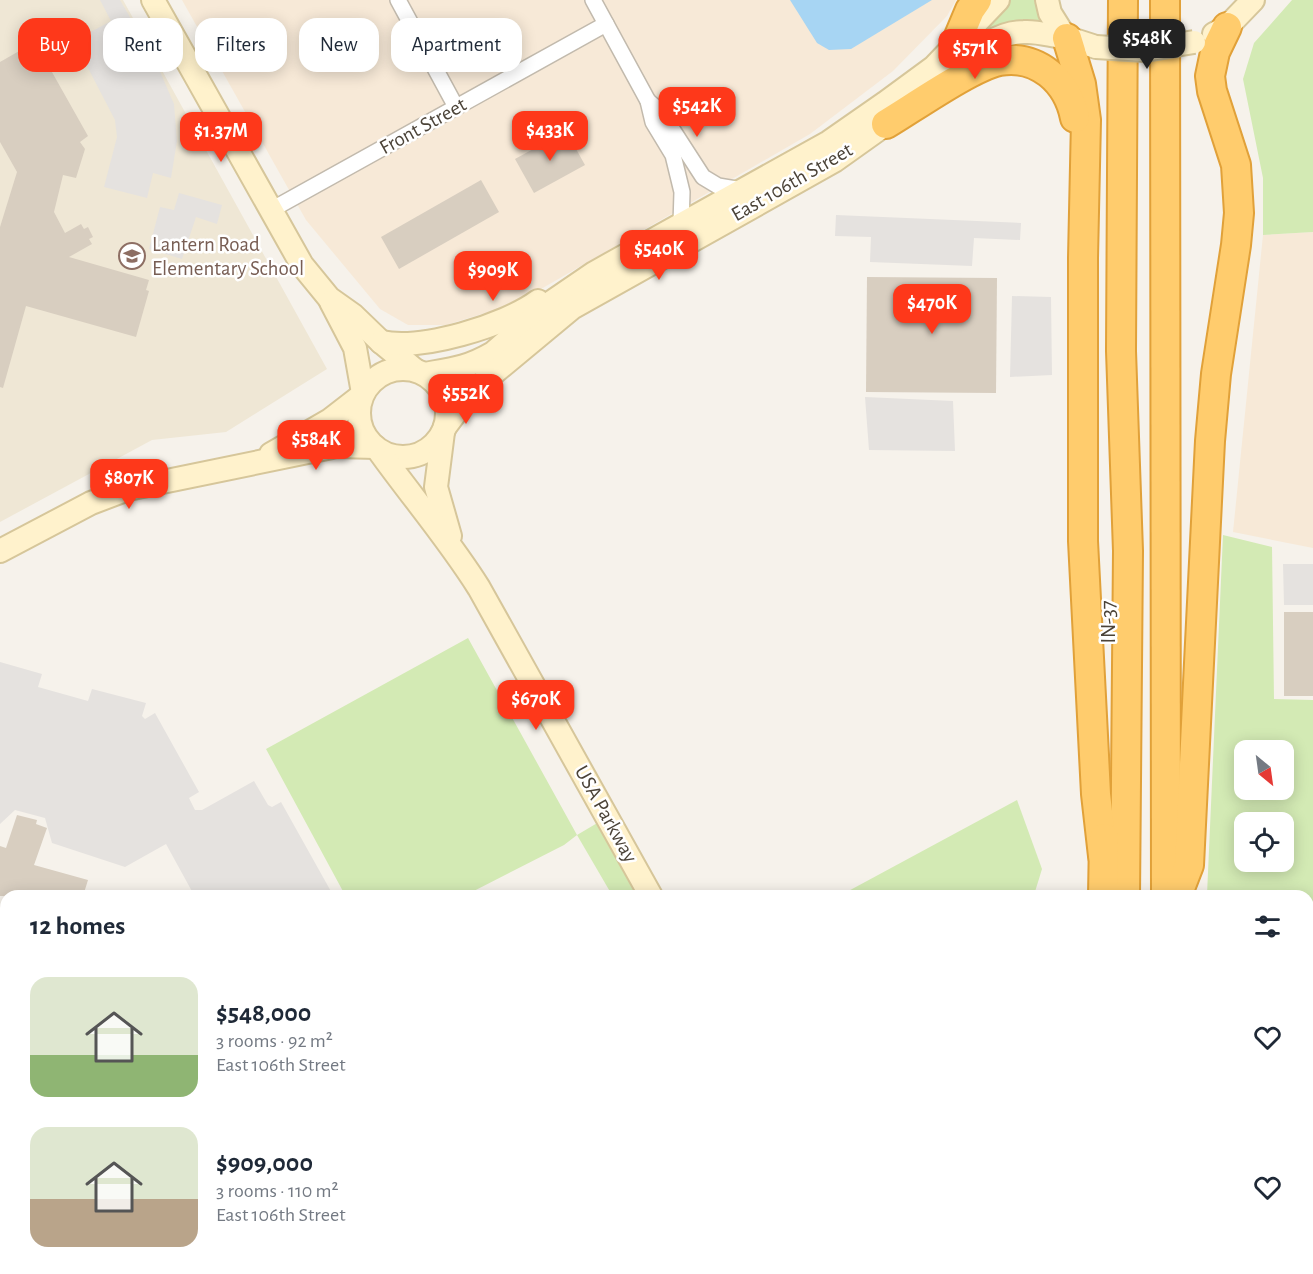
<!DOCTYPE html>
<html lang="en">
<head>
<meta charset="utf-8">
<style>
	body { margin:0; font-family:"Alegreya Sans",sans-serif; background:#f6f6f7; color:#1f2937; height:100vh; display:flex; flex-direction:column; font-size:22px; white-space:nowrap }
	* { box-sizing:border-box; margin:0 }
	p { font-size:20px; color:#747a83 }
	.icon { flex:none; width:33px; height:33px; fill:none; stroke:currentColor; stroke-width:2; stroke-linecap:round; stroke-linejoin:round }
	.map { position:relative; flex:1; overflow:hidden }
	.sheet { position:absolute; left:0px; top:890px; width:1314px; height:386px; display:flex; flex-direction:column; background:#fff; border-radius:18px 18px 0 0; box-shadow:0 3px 15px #0003 }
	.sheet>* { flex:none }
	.top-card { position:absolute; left:18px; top:18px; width:600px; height:54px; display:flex; gap:12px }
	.needle { width:39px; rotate:151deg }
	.fabs { position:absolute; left:1234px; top:740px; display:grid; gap:12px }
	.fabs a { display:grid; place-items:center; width:60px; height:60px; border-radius:12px; background:#fff; box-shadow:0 3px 15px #0003; font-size:30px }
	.price { position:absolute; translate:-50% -51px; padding:0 14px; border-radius:12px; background:#fe381a; color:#fff; font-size:20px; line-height:39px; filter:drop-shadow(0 2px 3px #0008) }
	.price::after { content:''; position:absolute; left:50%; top:36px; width:18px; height:14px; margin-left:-9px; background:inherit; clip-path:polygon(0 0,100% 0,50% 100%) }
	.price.on { background:#222; color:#fff }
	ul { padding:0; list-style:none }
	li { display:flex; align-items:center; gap:18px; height:150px; padding:0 30px }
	li span { display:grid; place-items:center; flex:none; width:168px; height:120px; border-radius:18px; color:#555 }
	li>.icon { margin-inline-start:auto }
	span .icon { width:72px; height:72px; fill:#fffc; stroke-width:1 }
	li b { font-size:26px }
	h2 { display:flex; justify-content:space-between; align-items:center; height:72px; padding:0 30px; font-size:26px }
	.chip { padding:0 21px; border-radius:18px; background:#fff; box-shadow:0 3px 15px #0003; font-size:21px; line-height:54px }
	.chip.on { background:#fe381a; color:#fff }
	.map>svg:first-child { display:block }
</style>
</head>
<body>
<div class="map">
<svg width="1313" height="1274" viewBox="0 0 1313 1274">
	<rect width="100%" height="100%" fill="#f6f2eb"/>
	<!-- residential -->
	<path fill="#eae4d9" d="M1313 1102V1268L1308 1265V1113Z"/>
	<!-- commercial -->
	<g fill="#f7e9d7">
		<path d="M182 0H956L947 16 893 71 810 134 541 289 498 309 446 325H408L380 309 306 220Z"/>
		<path d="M1313 232V548L1233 532 1263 235Z"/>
		<path d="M778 1269H852L855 1274H769Z"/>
	</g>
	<!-- education -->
	<path fill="#efe7d5" d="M0 0H123L327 369 226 432 152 440 0 522Z"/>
	<!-- green -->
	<g fill="#d3eab4" fill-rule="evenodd">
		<path d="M1010 0H1034L1041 23C1018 19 998 21 979 36Z"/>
		<path d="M1292 0H1313V232L1263 235V178L1243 79 1254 43Z"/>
		<path d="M1223 535 1272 547 1274 699 1313 700V1040L1308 1051V896L1207 895ZM1245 750H1284V789H1245ZM1245 822H1284V861H1245Z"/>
		<path d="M468 638 577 835 599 822 640 895H612L577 835 564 845 466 895H345L266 749Z"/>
		<path d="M1017 800 1042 869 1034 895H841Z"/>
		<path d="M633 1269H778L769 1274H625Z"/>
		<path d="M872 1269H1072V1274H875Z"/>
	</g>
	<!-- parking -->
	<g fill="#e5e2df">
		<path d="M100 0H120L155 60 174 104 177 141 171 178 153 173 147 198 104 187 117 137 115 120 74 41 111 21Z"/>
		<path d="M179 193 222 205 217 224 196 217 182 259 149 249 160 207 174 210Z"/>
		<path d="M836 215 1021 223 1020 240 974 238 972 266 870 262 871 237 835 236Z"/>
		<path d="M1012 296 1051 297 1052 375 1010 377Z"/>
		<path d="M865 397 953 401 955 451 869 450Z"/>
		<path d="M1283 564H1313V605H1284Z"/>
		<path d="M0 662 42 674 38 687 88 701 92 689 146 703 142 716 145 719 155 713 199 792 189 798 195 810H202L254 781 268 805 272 807 281 802 333 895H194L166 844 125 867 52 843 45 818 15 810 0 824Z"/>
		<path d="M0 1030 6 1032V1126L0 1130Z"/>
	</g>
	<!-- water -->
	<path fill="#a7d5f3" d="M790 0H932L851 49 829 50 817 43Z"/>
	<!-- building -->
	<g fill="#d8cec0">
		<path d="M35 42 88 136 80 142 85 149 76 178 63 175 54 212 65 233 81 224 84 229 88 227 93 237 89 239 92 244 69 257 149 280 146 290 149 291 136 337 26 306 3 388 0 387V227L17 172 0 142V62Z"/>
		<path d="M566 131 585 165 534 193 515 159Z"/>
		<path d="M481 180 499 212 399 269 381 237Z"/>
		<path d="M867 277 997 278 996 393 866 392Z"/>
		<rect x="1284" y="612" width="29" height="84"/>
		<path d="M17 815 37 820 36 824 47 828 34 865 88 880 83 896H0V846L6 848Z"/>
	</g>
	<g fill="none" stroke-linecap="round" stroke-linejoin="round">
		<defs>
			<g id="street">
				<path d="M398 0 456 107"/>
				<path d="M593 0 648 101 653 122 673 155 682 192 681 224"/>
				<path d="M648 101 661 112 703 177 718 186 742 190"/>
				<path d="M271 210 606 24"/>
			</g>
			<g id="secondary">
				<path d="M153 0 302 265 329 298 353 315 381 342 415 370"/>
				<path d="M1047 0 1050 13 1065 37 1096 47"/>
				<path d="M1214 34 1227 27 1253 0"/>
				<path d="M949 75C971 56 993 32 1024 32 1038 31 1052 36 1065 37"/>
				<path d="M331 302 355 348 363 393"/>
				<path d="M381 342C421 351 504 326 538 301"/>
				<circle cx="403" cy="413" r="44"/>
				<path d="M424 374C453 369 467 368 493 353L553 301 594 273 829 142 885 103 934 67 998 0"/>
				<path d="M445 427 472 391 572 308 834 161 900 114"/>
				<path d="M443 432 436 487 450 536"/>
				<path d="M379 451C412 497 449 540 479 588L651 896"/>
				<path d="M271 454 330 420 361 396"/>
				<path d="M0 551 91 503 128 489 337 446 375 447"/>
				<path d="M1308 1091 1313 1080"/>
				<path d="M861 1269 864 1274"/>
				<path d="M1234 1274 1235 1269"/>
			</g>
			<g id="highway">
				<path d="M1123 0 1121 351 1128 551 1125 896"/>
				<path d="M1165 0 1166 896"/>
				<path d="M1067 38 1081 84 1086 120 1083 258V541L1096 794 1103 856"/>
				<path d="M954 48 970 10 977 0"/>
				<path d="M886 124C913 108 971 67 999 61 1038 54 1068 82 1075 118"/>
				<path d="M1103 896 1104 838"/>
				<path d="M1177 896 1189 865 1210 441 1216 374 1236 245 1239 213 1236 165 1212 91 1210 76 1215 52 1227 27"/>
				<path d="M1100 1274V1269"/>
				<path d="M1122 1274V1269"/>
				<path d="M1161 1274V1269"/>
			</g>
		</defs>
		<!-- street casing -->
		<use href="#street" stroke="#c2baad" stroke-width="18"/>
		<!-- secondary casing -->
		<use href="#secondary" stroke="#d6c69a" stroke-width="26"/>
		<!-- highway casing -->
		<use href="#highway" stroke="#e1a139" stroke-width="32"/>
		<!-- street -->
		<use href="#street" stroke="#fff" stroke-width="15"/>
		<!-- secondary -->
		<use href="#secondary" stroke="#fff2cc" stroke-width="22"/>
		<!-- highway -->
		<use href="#highway" stroke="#ffcc6d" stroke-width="28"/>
		<defs>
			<path id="secondary-bridge" d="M1096 47 1145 50 1194 42"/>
		</defs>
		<!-- secondary-bridge casing -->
		<use href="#secondary-bridge" stroke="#d6c69a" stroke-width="26" stroke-linecap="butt"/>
		<!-- secondary-bridge -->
		<use href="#secondary-bridge" stroke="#fff2cc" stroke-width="22"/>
	</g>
	<!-- icons -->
	<defs>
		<symbol id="school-ring" viewBox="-11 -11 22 22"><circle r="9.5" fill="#fff" stroke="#8d6e63" stroke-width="1.5"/><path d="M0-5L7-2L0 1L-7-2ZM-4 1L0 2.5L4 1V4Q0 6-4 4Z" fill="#8d6e63"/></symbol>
	</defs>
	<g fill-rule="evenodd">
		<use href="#school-ring" x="117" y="241" width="30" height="30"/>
	</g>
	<g text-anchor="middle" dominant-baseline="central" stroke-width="5" stroke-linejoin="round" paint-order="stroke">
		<!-- street labels -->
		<g font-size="21" fill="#4b4338" stroke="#fff">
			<text transform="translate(423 126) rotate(-29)">Front Street</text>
			<text transform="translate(792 182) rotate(-30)">East 106th Street</text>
			<text transform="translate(1108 622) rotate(-90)">IN-37</text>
			<text transform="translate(606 814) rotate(61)">USA Parkway</text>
		</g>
		<!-- education labels -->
		<g font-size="21" fill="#785e54" stroke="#fff" text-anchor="start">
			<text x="152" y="244">Lantern Road<tspan x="152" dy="24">Elementary School</tspan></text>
		</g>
	</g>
</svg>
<div class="fabs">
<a><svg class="needle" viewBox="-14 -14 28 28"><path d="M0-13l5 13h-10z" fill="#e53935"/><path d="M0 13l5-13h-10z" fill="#747a83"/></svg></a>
<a><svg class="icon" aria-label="locate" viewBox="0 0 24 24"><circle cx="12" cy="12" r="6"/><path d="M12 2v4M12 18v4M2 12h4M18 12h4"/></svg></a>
</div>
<b class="price on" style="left:1147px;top:70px">$548K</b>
<b class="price" style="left:975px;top:80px">$571K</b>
<b class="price" style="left:697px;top:138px">$542K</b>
<b class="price" style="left:550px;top:162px">$433K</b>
<b class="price" style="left:221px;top:163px">$1.37M</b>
<b class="price" style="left:659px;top:281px">$540K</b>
<b class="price" style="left:493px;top:302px">$909K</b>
<b class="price" style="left:932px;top:335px">$470K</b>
<b class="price" style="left:466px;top:425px">$552K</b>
<b class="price" style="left:316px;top:471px">$584K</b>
<b class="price" style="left:129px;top:510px">$807K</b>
<b class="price" style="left:536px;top:731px">$670K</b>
<div class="top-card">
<a class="chip on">Buy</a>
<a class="chip">Rent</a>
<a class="chip">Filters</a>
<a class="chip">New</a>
<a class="chip">Apartment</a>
</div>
<section class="sheet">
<h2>12 homes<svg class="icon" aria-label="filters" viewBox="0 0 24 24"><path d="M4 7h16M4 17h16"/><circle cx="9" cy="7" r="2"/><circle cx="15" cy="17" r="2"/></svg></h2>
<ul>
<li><span style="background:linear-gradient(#dfe7d0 65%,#8fb573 0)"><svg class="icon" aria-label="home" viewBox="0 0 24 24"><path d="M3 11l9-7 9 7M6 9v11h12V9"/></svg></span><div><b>$548,000</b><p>3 rooms · 92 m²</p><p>East 106th Street</p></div><svg class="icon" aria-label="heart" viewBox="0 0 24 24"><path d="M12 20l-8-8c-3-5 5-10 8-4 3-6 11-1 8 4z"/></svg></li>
<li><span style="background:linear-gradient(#dfe7d0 60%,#b9a48a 0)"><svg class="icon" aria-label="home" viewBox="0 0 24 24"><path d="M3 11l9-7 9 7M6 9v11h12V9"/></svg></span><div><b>$909,000</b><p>3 rooms · 110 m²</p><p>East 106th Street</p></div><svg class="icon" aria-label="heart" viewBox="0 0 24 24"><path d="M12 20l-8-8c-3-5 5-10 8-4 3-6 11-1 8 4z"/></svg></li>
</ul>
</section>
</div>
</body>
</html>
